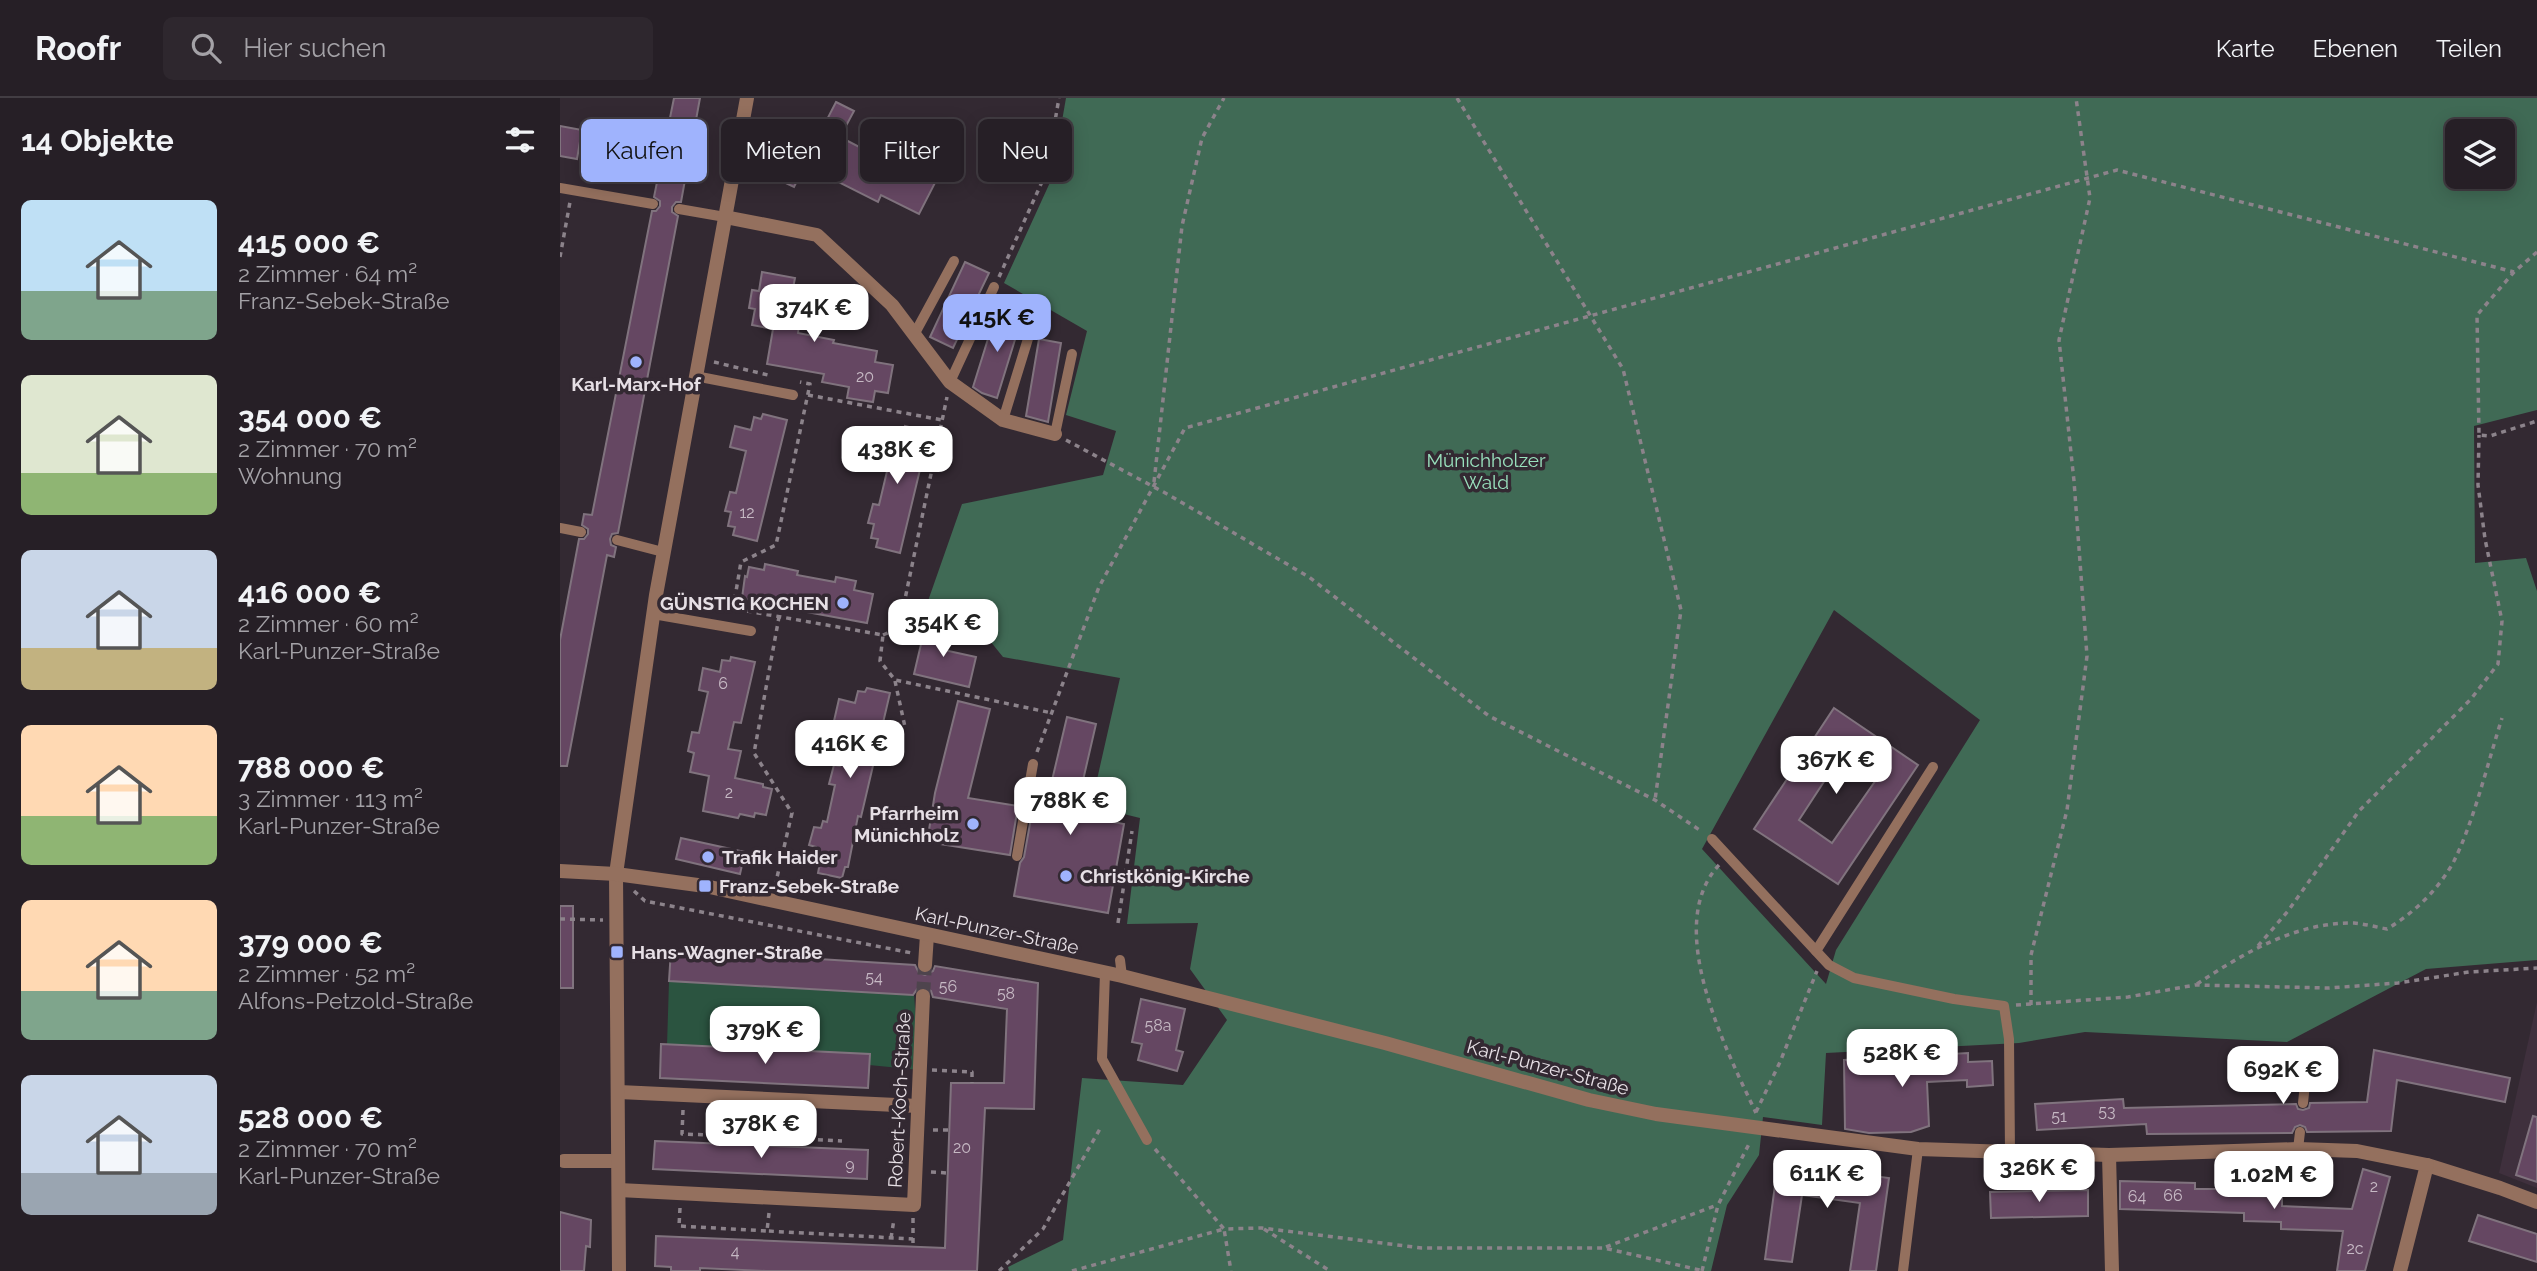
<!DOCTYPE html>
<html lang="de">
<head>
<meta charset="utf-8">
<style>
	body { margin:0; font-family:Raleway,sans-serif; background:#2e272e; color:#f1f3f6; height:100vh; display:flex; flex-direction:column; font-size:26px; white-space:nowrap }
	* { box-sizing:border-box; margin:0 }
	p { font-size:23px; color:#a4a2a7 }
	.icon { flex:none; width:38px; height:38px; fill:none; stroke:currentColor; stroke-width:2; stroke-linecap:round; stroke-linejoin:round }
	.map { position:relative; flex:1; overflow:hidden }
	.details { display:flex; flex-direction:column; background:#261f26; width:560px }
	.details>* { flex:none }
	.hud { position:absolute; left:21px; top:21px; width:665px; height:63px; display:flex; gap:14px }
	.tools { position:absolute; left:1885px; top:21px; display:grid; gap:14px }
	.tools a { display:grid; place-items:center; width:70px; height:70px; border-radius:10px; background:#261f26; box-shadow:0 4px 18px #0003,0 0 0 2px #423d43; font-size:35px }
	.price { position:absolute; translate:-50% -60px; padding:0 16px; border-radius:14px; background:#fff; color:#222; font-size:23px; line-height:46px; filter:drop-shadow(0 2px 4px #0008) }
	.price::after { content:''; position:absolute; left:50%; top:42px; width:21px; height:16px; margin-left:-10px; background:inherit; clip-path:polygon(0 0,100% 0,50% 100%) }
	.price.selected { background:#9fb3fd; color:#111 }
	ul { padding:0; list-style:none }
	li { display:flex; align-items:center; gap:21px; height:175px; padding:0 21px }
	li span { display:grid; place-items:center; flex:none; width:196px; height:140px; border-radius:10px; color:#555 }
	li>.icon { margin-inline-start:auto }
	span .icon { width:84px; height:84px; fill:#fffc; stroke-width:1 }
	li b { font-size:30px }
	h2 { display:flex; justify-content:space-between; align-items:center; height:84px; padding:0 21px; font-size:30px }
	.chip { padding:0 24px; border-radius:10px; background:#261f26; box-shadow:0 4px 18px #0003,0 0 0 2px #423d43; font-size:24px; line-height:63px }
	.chip.selected { background:#9fb3fd; color:#111 }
	header { display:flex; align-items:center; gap:42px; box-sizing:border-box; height:98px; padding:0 35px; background:#261f26; border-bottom:2px solid #423d43 }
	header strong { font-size:33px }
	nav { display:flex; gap:38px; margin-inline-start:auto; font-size:24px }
	.search { width:490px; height:63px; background:#2e272e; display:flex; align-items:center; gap:18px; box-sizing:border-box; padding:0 24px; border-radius:10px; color:#a4a2a7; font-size:26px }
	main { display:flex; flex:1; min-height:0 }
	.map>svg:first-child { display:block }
</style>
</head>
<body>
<header>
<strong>Roofr</strong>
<div class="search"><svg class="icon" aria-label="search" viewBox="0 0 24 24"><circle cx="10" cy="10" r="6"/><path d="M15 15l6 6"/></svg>Hier suchen</div>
<nav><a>Karte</a><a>Ebenen</a><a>Teilen</a></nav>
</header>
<main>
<section class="details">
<h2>14 Objekte<svg class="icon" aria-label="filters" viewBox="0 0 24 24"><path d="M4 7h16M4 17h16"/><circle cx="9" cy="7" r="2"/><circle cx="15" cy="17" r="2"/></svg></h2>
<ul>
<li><span style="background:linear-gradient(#bfe0f5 65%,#7fa58c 0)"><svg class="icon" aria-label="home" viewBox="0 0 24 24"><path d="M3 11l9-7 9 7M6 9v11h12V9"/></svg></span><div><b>415 000 €</b><p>2 Zimmer · 64 m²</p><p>Franz-Sebek-Straße</p></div></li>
<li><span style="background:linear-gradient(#dfe7d0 70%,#8fb573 0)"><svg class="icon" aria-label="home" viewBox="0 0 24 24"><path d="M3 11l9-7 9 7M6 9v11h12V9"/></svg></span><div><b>354 000 €</b><p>2 Zimmer · 70 m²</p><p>Wohnung</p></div></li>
<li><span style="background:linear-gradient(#c9d6e8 70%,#c2b280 0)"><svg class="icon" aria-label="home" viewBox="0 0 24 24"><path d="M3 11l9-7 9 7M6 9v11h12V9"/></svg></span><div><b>416 000 €</b><p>2 Zimmer · 60 m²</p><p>Karl-Punzer-Straße</p></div></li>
<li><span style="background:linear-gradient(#ffd9b3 65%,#8fb573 0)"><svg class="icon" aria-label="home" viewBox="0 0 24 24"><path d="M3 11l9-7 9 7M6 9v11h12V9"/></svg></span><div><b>788 000 €</b><p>3 Zimmer · 113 m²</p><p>Karl-Punzer-Straße</p></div></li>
<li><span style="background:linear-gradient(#ffd9b3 65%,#7fa58c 0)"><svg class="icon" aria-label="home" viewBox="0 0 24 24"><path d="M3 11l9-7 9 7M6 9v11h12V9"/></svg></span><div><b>379 000 €</b><p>2 Zimmer · 52 m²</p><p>Alfons-Petzold-Straße</p></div></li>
<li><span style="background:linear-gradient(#c9d6e8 70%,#9aa5b1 0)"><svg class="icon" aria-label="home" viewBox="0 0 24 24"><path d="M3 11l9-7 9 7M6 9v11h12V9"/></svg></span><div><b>528 000 €</b><p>2 Zimmer · 70 m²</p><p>Karl-Punzer-Straße</p></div></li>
</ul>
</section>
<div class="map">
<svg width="1977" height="1173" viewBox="0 0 1977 1173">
	<rect width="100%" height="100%" fill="#332932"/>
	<!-- built -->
	<path fill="#3f303d" d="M1977 904V1090L1939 1075Z"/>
	<!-- green -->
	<path fill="#2b5440" d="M109 883 354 897 360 972 107 947Z"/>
	<!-- forest -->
	<path fill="#406a55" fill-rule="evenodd" d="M506 0H1977V312L1914 328 1915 465 1966 460 1977 493V862L1866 871 1727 944 1525 934 1459 945 1266 955 1262 1027 1203 1019 1199 1057 1167 1107 1151 1173H449L448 1169 503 1142 522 980 623 987 667 922 630 871 638 825 567 826 580 720 531 708 560 580 443 559 418 528 362 520 402 406 543 377 556 333 506 317 527 233 444 185 492 80ZM1897 33H1942V79H1897ZM1274 512 1420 622 1276 852 1266 886 1142 751Z"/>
	<!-- building -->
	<g fill="#654762" stroke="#80737e" stroke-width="2" fill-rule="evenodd">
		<path d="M114 0H140L121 104H116L112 109V114L118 118 58 435 52 436 50 441 51 447 56 449 54 459 47 457 7 668H0V542L19 441H24L28 436V431L22 427 24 416 32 417 92 113H96L100 108V103L94 99Z"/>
		<path d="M276 4 294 13 280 39 328 64 339 43 360 54 353 66 378 79 359 116 321 97 318 104 245 67 234 89 215 80 241 30 258 39Z"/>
		<path d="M0 28 22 32 17 61 0 58Z"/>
		<path d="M405 164 429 175 393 250 370 239Z"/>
		<path d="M202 174 235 180 230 205 242 207 238 235 274 242 273 245 317 253 315 264 333 267 328 295 315 293 313 304 287 300 289 289 262 284 264 276 207 266 213 231 192 227 195 211 189 210 192 192 199 193Z"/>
		<path d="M437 212 462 219 437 300 422 295 413 289Z"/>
		<path d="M479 241 501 245 488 324 466 318Z"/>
		<path d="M203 316 227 322 197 443 173 437 175 429 168 428 171 414 165 413 170 394 176 395 186 353 170 349 175 328 191 332 194 319 201 321Z"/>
		<path d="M345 328 369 334 340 455 316 449 318 441 311 440 314 426 308 425 313 406 319 407 329 365 313 361 318 340 334 344 337 332 344 333Z"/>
		<path d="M205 466 238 473 237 477 275 484 276 479 296 483 294 492 313 496 307 525 241 513 242 509 216 503 215 507 182 500 185 478 187 479 189 469 204 472Z"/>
		<path d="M366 525 389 531 384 552 416 559 409 589 354 576Z"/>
		<path d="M171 559 195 564 181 625 174 624 168 651 181 653 175 680 203 686V689L212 691 206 717 195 715 194 719 180 716 178 720 143 713 149 678 130 674 134 655 128 653 132 634 139 635 148 594 139 592 143 570 160 574 162 562 170 563Z"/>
		<path d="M307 590 330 595 301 719 298 718 288 769H285L282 780 258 775 260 765 256 764 257 757H254L256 749 249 747 254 729 261 730 263 723 267 724 275 687 269 686 274 667 280 668 290 626 274 623 279 601 295 605 298 593 305 594Z"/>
		<path d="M398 603 430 611 408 700 458 708 450 757 367 744 375 695Z"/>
		<path d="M1274 610 1358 667 1278 786 1194 731ZM1282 656 1318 679 1272 745 1239 722Z"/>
		<path d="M507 619 536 626 515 717 564 726 548 815 454 798 460 765 464 759 473 709 485 712Z"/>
		<path d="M121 740 185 754 180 776 116 761Z"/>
		<rect x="0" y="808" width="13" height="82"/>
		<path d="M111 852 355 867 359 875 365 877 373 873 375 868 478 885 474 1011 425 1010 417 1173H206L140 1170V1173H111V1169L95 1168 96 1138 385 1150 391 985H444L447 911 373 899 371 893 364 889 358 890 353 897 109 883Z"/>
		<path d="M581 901 625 911 616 952 623 954 617 973 578 962 582 946 572 944Z"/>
		<path d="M101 946 310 956 308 990 100 980Z"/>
		<path d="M1814 952 1950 980 1945 1004 1837 982 1831 1033 1747 1034 1745 1029 1740 1027 1735 1029 1732 1035 1587 1036 1586 1026 1477 1032 1475 1006 1563 1001 1564 1010 1736 1006 1738 1011 1743 1012 1749 1010 1750 1005 1807 1004Z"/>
		<path d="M1408 955V964L1432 963 1433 987 1407 989V982L1367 984 1369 1028 1351 1034 1309 1035 1285 1031 1284 962Z"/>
		<path d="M1973 1018 1977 1019V1084L1956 1077Z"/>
		<path d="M95 1043 308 1052 307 1081 93 1071Z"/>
		<path d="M1218 1065 1329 1080 1316 1173H1290L1300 1105 1242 1097 1232 1164 1205 1161Z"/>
		<path d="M1803 1071 1830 1079 1805 1173H1777L1783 1133 1721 1131V1124L1684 1123V1115L1560 1111V1083L1635 1085V1091H1685V1098L1722 1099V1108L1792 1111Z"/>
		<path d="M1528 1092V1118L1431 1120 1430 1094Z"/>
		<path d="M0 1114 31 1122 30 1149 26 1148 24 1173H0Z"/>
		<path d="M1918 1117 1977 1136V1164L1909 1143Z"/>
	</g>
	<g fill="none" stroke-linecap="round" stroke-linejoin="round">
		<!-- minor-tunnel -->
		<path stroke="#4e444d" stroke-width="14" stroke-dasharray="14 7" stroke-linecap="butt" d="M363 898 365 867"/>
		<!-- path -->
		<g stroke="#8c838b" stroke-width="3.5" stroke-dasharray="5 5" stroke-linecap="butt">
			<path d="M897 0 1063 271 1121 512 1095 702"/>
			<path d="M1977 154 1954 174 1917 217 1919 337 1930 338 1977 323"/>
			<path d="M0 159 10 104"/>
			<path d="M439 179 486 75 499 0"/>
			<path d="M154 264 208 277"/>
			<path d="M248 297 382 322"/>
			<path d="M506 342 609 397 749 479 929 618 1095 702 1141 733"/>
			<path d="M594 384 622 128 642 40 664 0"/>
			<path d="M108 499 323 537 320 563 335 582 492 615"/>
			<path d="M173 511 181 464 216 447 250 286 240 284"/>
			<path d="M323 537 339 530 387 299"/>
			<path d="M335 583 345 629"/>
			<path d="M477 654 539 489 625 330 1557 72 1954 174"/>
			<path d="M1159 767C1102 828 1167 953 1196 1015"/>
			<path d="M215 788 232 715 194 655 219 519"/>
			<path d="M74 793 85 803 352 855"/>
			<path d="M0 821 43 822"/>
			<path d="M558 825 572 733"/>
			<path d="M1698 848 1728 813 1799 713 1911 601 1938 566 1942 523 1925 441 1918 387 1919 337"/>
			<path d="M1637 886C1684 855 1736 824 1794 825 1805 826 1816 829 1827 831 1854 815 1879 791 1894 763 1914 723 1928 664 1942 620"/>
			<path d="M1456 907 1568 899 1635 887 1769 890 1838 885 1909 874 1977 870"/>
			<path d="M1471 907V857L1507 712 1527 558 1514 383 1499 242 1530 100 1516 0"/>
			<path d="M372 972 412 974V985"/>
			<path d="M123 1012 122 1036 208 1039 210 1014"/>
			<path d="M1196 1014 1220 964 1257 873"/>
			<path d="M373 1032H390"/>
			<path d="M208 1039 282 1043"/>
			<path d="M595 1051 664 1131 702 1130 862 1150H1044L1144 1173"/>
			<path d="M371 1074 388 1075"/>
			<path d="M120 1110 119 1128 207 1133"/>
			<path d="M209 1115 207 1133 353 1141"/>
			<path d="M353 1120V1148"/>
			<path d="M704 1131 770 1173"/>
			<path d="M331 1140 334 1121"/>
			<path d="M1046 1149 1157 1107"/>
			<path d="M439 1173 483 1131 541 1029"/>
			<path d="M512 1173 664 1131 671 1173"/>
			<path d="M1142 1173 1158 1107 1190 1044"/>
		</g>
		<!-- service -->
		<g stroke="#94705e" stroke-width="10">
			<path d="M0 90 93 106"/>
			<path d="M119 111 165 119"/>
			<path d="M355 235 394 163"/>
			<path d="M135 278 233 297"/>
			<path d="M390 284 434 189"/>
			<path d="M443 322 471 231"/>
			<path d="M495 336 512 256"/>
			<path d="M0 430 21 434"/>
			<path d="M57 442 103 454"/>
			<path d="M93 516 191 533"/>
			<path d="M1152 741 1269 867 1294 880 1394 901 1444 908 1449 941 1450 1055"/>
			<path d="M457 758 473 666"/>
			<path d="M1256 853 1373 669"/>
			<path d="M560 862 562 878"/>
			<path d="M545 875 542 961 587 1042"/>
			<path d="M1743 1005 1748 956"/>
			<path d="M1738 1051 1740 1034"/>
			<path d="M1343 1173 1358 1051"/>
		</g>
		<!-- minor -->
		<g stroke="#94705e" stroke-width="14">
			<path d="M165 119 257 137 332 207 390 284 443 322 495 336"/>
			<path d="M365 867 367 837"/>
			<path d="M59 994 358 1008"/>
			<path d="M1549 1057 1552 1173"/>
			<path d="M4 1063H58"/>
			<path d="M59 1092 354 1107 363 898"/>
			<path d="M59 1173 56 776 96 497 187 0"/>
			<path d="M1840 1173 1867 1067 1940 1090 1977 1104"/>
		</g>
		<!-- tertiary -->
		<path stroke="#94705e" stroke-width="14" d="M0 773 56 776 145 788 562 878 825 945 1029 1002 1096 1016 1358 1051 1549 1057 1738 1051 1797 1053 1867 1067"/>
	</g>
	<!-- markers -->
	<g fill="#9fb3fd" stroke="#332932" stroke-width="2.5">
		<circle cx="76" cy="264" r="7"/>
		<circle cx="283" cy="505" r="7"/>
		<circle cx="413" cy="726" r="7"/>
		<circle cx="148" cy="759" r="7"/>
		<circle cx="506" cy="778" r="7"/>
		<rect x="138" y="781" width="14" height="14" rx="3.5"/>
		<rect x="50" y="847" width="14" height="14" rx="3.5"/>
	</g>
	<g text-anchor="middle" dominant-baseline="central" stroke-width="7" stroke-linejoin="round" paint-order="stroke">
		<!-- number labels -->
		<g font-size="16" fill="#c6b9c4">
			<text x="305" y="278">20</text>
			<text x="187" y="414">12</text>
			<text x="163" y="585">6</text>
			<text x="169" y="694">2</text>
			<text x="314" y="879">54</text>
			<text x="388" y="888">56</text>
			<text x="446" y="895">58</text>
			<text x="598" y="927">58a</text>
			<text x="1547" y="1013">53</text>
			<text x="1499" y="1018">51</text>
			<text x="402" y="1049">20</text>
			<text x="290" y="1066">9</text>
			<text x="1814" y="1088">2</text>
			<text x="1613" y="1097">66</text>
			<text x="1577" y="1098">64</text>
			<text x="1795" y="1150">2c</text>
			<text x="175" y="1153">4</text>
		</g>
		<!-- poi labels -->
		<g font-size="19" font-weight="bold" fill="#e6dfe5" stroke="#332932" text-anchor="start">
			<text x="76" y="286" text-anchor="middle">Karl-Marx-Hof</text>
			<text x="269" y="505" text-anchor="end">GÜNSTIG KOCHEN</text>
			<text x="399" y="715" text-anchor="end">Pfarrheim<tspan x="399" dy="22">Münichholz</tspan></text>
			<text x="162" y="759">Trafik Haider</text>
			<text x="520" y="778">Christkönig-Kirche</text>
			<text x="159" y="788">Franz-Sebek-Straße</text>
			<text x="71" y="854">Hans-Wagner-Straße</text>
		</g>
		<!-- park labels -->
		<g font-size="19" fill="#99e1bd" stroke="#332932">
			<text x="926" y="362">Münichholzer<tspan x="926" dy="22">Wald</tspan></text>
		</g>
		<!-- street labels -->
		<g font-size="19" fill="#e6dfe5" stroke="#332932">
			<text transform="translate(437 832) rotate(12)">Karl-Punzer-Straße</text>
			<text transform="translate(988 969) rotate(15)">Karl-Punzer-Straße</text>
			<text transform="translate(339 1002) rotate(-87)">Robert-Koch-Straße</text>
		</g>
	</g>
</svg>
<div class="tools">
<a><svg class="icon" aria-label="layers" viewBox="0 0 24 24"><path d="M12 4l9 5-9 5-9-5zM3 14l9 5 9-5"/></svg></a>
</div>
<b class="price" style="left:254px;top:246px">374K €</b>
<b class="price selected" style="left:437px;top:256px">415K €</b>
<b class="price" style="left:337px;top:388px">438K €</b>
<b class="price" style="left:383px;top:561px">354K €</b>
<b class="price" style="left:290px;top:682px">416K €</b>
<b class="price" style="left:1276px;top:698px">367K €</b>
<b class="price" style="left:510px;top:739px">788K €</b>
<b class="price" style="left:205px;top:968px">379K €</b>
<b class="price" style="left:1342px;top:991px">528K €</b>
<b class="price" style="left:1723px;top:1008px">692K €</b>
<b class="price" style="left:201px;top:1062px">378K €</b>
<b class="price" style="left:1479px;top:1106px">326K €</b>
<b class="price" style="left:1267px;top:1112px">611K €</b>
<b class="price" style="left:1714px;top:1113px">1.02M €</b>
<div class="hud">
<a class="chip selected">Kaufen</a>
<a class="chip">Mieten</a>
<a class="chip">Filter</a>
<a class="chip">Neu</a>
</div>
</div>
</main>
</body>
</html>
